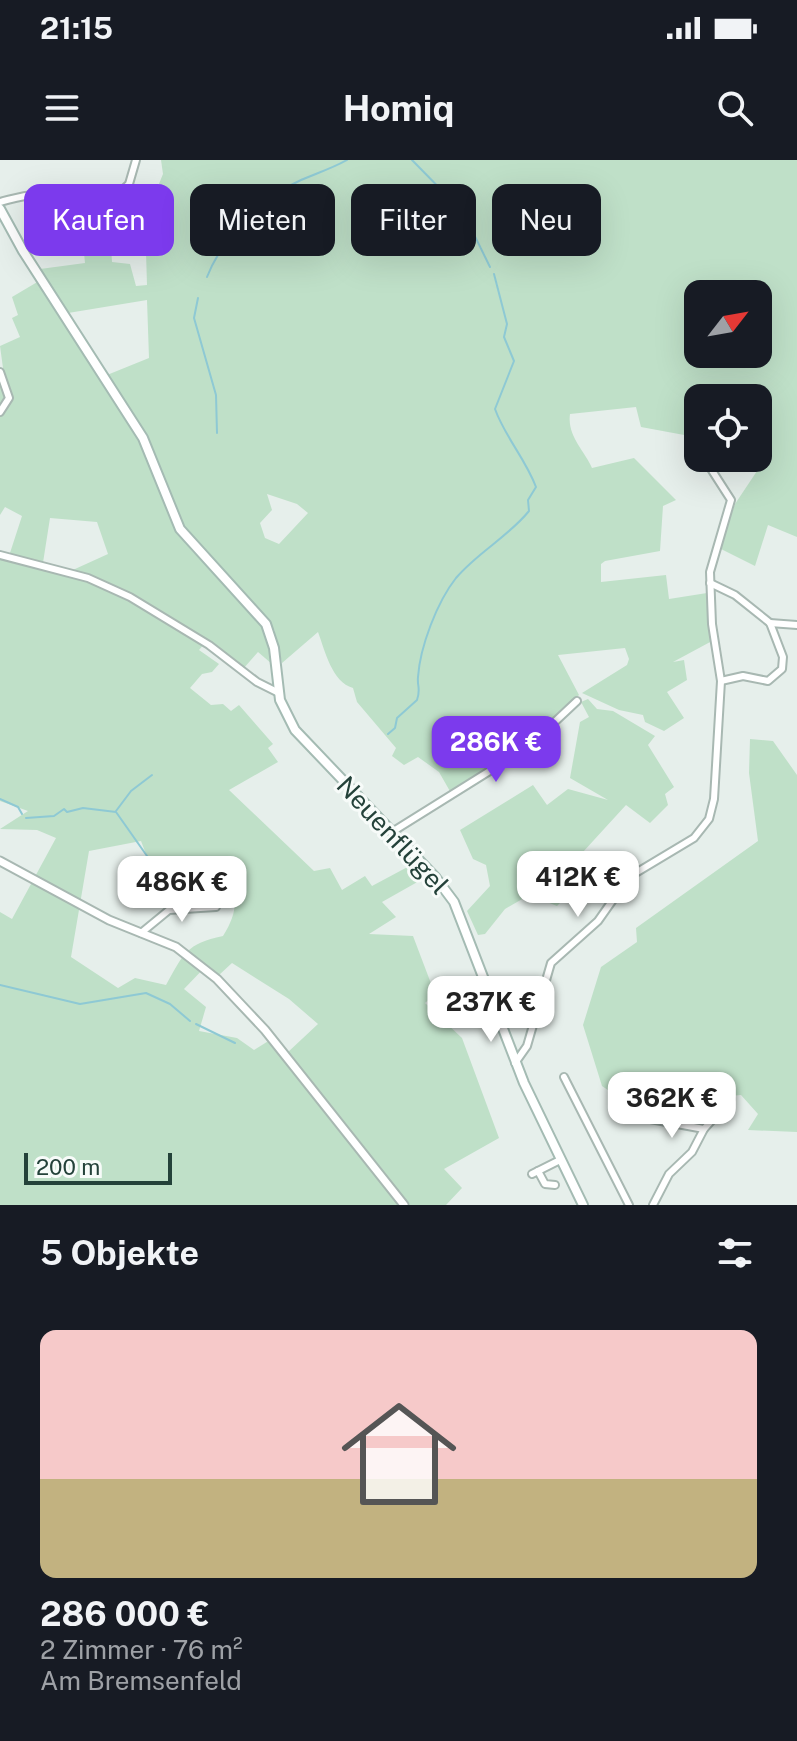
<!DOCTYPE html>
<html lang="de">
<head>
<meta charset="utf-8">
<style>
	body { margin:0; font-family:"Public Sans",sans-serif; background:#20242c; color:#f1f3f6; height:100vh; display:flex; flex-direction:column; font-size:30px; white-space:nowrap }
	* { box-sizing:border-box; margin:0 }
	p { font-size:26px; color:#9ea1a6 }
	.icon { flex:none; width:44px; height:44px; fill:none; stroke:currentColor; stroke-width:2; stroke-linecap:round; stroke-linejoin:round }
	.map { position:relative; height:1045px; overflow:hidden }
	.panel { display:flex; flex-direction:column; background:#171b24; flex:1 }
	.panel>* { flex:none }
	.guide { position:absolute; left:24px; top:24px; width:750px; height:72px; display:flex; gap:16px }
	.needle { width:52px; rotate:59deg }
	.buttons { position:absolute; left:684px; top:120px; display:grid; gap:16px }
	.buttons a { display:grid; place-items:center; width:88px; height:88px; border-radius:16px; background:#171b24; box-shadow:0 8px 32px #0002; font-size:40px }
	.scale { position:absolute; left:24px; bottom:20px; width:148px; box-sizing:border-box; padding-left:8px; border:4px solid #24423a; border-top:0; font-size:22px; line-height:28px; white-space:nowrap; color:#24423a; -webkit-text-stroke:6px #f7fbf9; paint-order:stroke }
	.price { position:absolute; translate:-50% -68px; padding:0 18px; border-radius:16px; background:#fff; color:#222; font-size:26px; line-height:52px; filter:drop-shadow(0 2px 4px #0008) }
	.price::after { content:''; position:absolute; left:50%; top:48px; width:24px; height:18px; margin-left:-12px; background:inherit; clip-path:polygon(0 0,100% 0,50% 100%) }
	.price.current { background:#7c3aed; color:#fff }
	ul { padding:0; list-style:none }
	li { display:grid; align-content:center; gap:16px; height:424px; padding:0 40px }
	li+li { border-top:2px solid #363941 }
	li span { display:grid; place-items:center; height:248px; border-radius:16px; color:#555 }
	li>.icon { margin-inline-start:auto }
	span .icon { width:144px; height:144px; fill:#fffc; stroke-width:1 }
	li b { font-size:34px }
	h2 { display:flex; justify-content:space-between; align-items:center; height:96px; padding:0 40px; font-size:34px }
	.tag { padding:0 28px; border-radius:16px; background:#171b24; box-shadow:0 8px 32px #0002; font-size:28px; line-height:72px }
	.tag.current { background:#7c3aed; color:#fff }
	.status { display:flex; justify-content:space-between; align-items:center; height:56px; padding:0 40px; background:#171b24; direction:ltr }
	.status svg { height:22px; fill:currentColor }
	header { display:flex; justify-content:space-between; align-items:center; height:104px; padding:0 40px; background:#171b24; font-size:36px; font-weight:700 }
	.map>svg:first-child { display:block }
</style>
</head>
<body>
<div class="status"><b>21:15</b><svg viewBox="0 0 49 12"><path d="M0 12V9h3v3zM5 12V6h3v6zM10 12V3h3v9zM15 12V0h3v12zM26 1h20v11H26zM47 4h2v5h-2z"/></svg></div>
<header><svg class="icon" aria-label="menu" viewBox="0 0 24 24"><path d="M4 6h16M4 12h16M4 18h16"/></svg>Homiq<svg class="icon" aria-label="search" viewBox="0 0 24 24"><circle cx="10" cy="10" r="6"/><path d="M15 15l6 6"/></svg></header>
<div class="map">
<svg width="797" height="1045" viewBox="0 0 797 1045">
	<rect width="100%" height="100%" fill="#e6efeb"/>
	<!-- green -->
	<g fill="#bfe0c8" fill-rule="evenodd">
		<path d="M161 0H797V377L768 365 755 406 719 388 735 344 765 299 758 293V238H731L694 228 695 277 641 267 636 247 570 254C567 276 584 290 592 308L634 298 676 340 663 346 660 391 605 401 601 404V422L666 415 669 439 707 433 712 481 673 502 684 500 687 520 667 532 684 558 664 571 645 562 643 555 619 550 582 533 627 505 629 499 625 488 558 495 579 535 526 586 451 633 439 612 418 597 404 605 392 596 396 588 357 542 353 528C332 522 325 491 318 472L282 503 274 469 265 473 272 504 258 492 243 509 205 483 199 490 219 504 212 512 202 514 190 528 211 545 223 544 231 551 239 545 273 584 268 588 278 602 229 630 314 711 330 708 342 730 365 716 372 726 415 703 428 716 382 742 396 757 369 774 413 776 435 834 425 843 462 878 499 978 444 1009 462 1028 446 1045H407L287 893 318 864 289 839 232 803 219 815 207 805 184 829 206 847 199 871 237 878 254 890 270 880 402 1045H0V752L12 759 56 678 37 670 0 669 28 651 0 641V397L9 396 22 356 5 347 0 355V210L3 208 0 186 20 177 12 158 18 155 12 137 39 121 146 289 177 371 192 391 239 437 244 432 182 368 157 301 107 215 149 198 147 140 68 153 40 109 85 103 82 72 110 70 112 102 130 104 136 126 147 125 145 58 163 14ZM698 134H758V194H698ZM267 334 297 344 308 353 279 384 265 378 260 363 272 350ZM50 358 97 362 108 394 64 414 42 409ZM141 681 152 710C184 722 190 717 218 699 233 732 244 742 223 776 186 784 184 793 166 825L135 818 118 828 71 797 89 691Z"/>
		<path d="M588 539 597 549 613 551 655 576 648 585 674 627 665 634 668 645 650 663 626 645 583 692 598 705 557 746 547 742 535 725 524 738 505 749 485 774 478 775 467 751 490 726 486 705 473 699 460 670 533 625 547 645 568 629 608 640 570 618 580 562 589 557 581 542Z"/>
		<path d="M750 579 773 581 797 615V972L748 970 758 954 741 935 730 936 703 965 645 955 602 926 583 865 601 807 637 782 636 768 758 681 749 613Z"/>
	</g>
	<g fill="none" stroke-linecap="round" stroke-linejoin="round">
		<!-- stream -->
		<g stroke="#8ec9d4" stroke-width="2">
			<path d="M412 0 463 52 490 107"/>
			<path d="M207 117C222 78 263 37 301 20 317 13 331 9 347 0"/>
			<path d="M198 138 194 158 216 235 217 273"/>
			<path d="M388 574 395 568 397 558 417 540C421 529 417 526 418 517 420 487 437 442 456 418 478 392 508 377 529 351L528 340 536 327C525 298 505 277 495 249L514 201 504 177 507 164 494 114"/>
			<path d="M0 639 18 647 22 654"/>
			<path d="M116 651 131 631 152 615"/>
			<path d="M26 658 54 656 64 649 67 652 83 648 116 652 159 713 171 712 193 722"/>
			<path d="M0 825 80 844 146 833 170 844 190 861"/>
			<path d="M196 864 235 883"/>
		</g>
		<defs>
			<g id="minor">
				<path d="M0 42C12 39 26 34 38 35 75 37 97 58 129 24L136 0"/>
				<path d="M0 212 9 238 0 252"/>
				<path d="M696 267 698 277"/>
				<path d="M0 395 88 418 130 437 209 485 257 522 279 533"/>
				<path d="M710 423 735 435 770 463 783 497 782 509 768 521 743 516 721 521"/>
				<path d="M770 463 797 465"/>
				<path d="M392 672 528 587 577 541"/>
				<path d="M141 773 169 750 216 747"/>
				<path d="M515 903 527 886 551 803 598 761 629 717 694 678 709 659 714 639 721 521 712 464 710 412 731 340 704 298"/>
				<path d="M564 917 629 1045"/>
				<path d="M645 958 704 969"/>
				<path d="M538 1011 545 1024 555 1025"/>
				<path d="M532 1014 560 1000"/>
				<path d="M653 1045 669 1014 692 992 704 969 731 939"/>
			</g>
			<path id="tertiary" d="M0 701 109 760 176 787 217 819 265 870 404 1045"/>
			<path id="secondary" d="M0 49 23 91 143 278 180 369 266 464 274 488 280 540 295 570 436 718 454 742 524 923 583 1045"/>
		</defs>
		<!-- minor casing -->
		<use href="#minor" stroke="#a8b8b2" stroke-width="10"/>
		<!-- tertiary casing -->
		<use href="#tertiary" stroke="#a8b8b2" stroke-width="11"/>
		<!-- secondary casing -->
		<use href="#secondary" stroke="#a4bbb3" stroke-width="12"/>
		<!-- minor -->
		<use href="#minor" stroke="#fff" stroke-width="6"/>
		<!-- tertiary -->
		<use href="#tertiary" stroke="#fff" stroke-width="7"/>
		<!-- secondary -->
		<use href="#secondary" stroke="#fff" stroke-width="8"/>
	</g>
	<g text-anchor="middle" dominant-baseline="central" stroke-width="6" stroke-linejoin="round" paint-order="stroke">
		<!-- street labels -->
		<g font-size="26" fill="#24423a" stroke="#f7fbf9">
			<text transform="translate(393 675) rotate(47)">Neuenflügel</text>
		</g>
	</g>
</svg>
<div class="buttons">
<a><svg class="needle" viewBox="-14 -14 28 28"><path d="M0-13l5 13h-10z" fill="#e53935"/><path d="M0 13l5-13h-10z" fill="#9ea1a6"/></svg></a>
<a><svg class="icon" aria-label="locate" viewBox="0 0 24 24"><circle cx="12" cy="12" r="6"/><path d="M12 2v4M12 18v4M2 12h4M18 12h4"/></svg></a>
</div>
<div class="scale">200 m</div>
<b class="price current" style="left:496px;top:624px">286K €</b>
<b class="price" style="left:578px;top:759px">412K €</b>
<b class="price" style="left:182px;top:764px">486K €</b>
<b class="price" style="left:491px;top:884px">237K €</b>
<b class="price" style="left:672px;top:980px">362K €</b>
<div class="guide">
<a class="tag current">Kaufen</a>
<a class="tag">Mieten</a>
<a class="tag">Filter</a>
<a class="tag">Neu</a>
</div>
</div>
<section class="panel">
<h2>5 Objekte<svg class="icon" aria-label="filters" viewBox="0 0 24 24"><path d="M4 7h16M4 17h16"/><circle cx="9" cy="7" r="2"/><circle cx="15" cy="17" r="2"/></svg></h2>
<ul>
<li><span style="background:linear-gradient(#f6c9c9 60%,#c2b280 0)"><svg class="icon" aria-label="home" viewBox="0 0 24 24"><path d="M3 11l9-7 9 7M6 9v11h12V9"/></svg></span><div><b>286 000 €</b><p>2 Zimmer · 76 m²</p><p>Am Bremsenfeld</p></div></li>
</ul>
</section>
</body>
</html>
